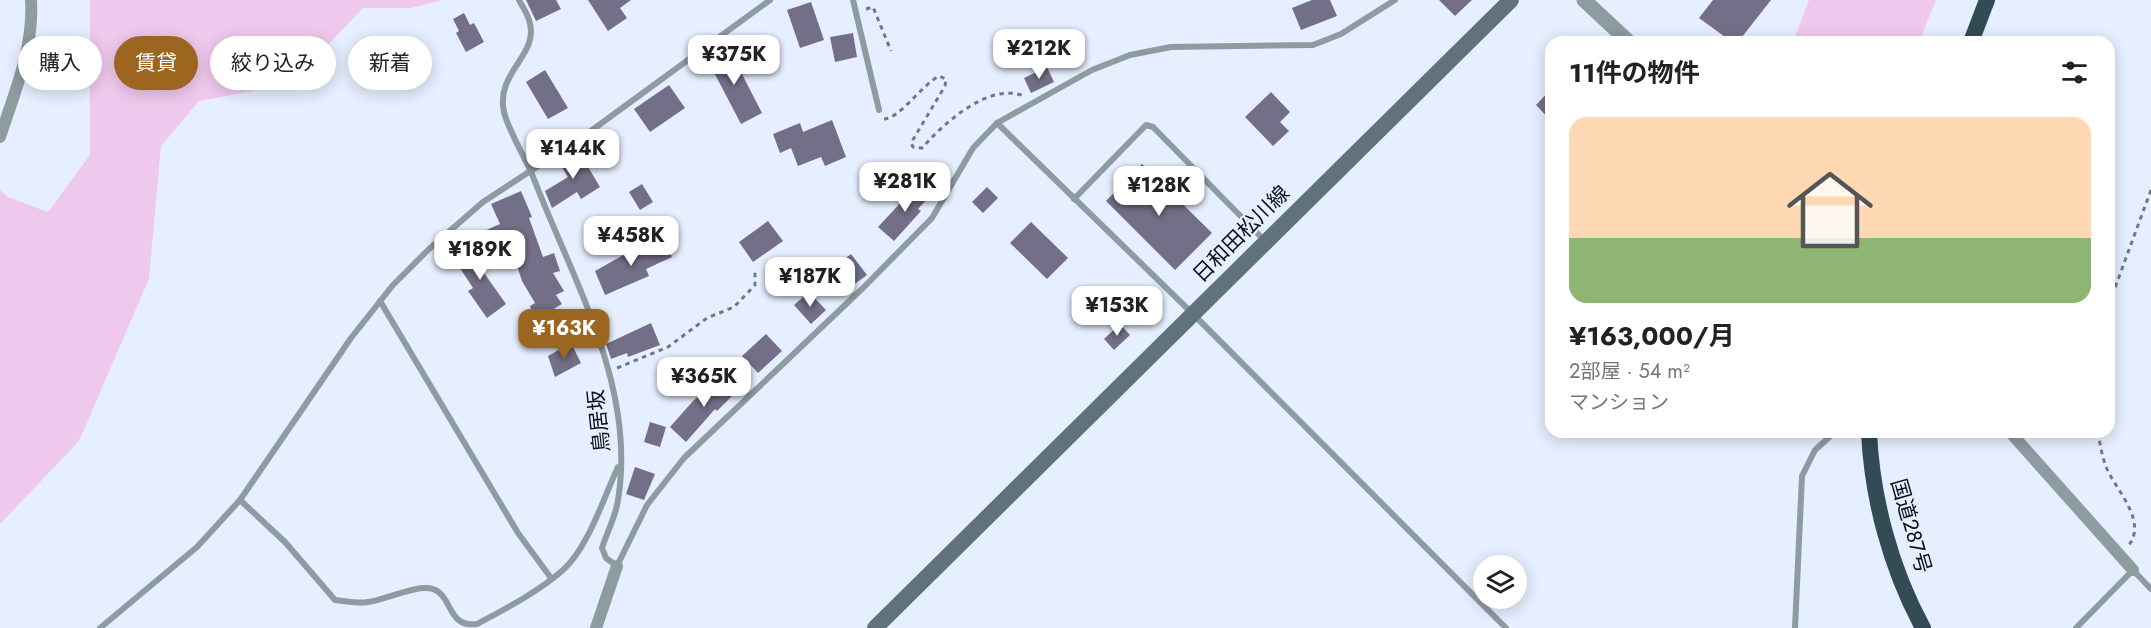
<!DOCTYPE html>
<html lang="ja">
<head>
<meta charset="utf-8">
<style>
	body { margin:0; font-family:Jost,"Noto Sans JP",sans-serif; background:#f6f6f6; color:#222; height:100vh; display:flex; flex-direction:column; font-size:22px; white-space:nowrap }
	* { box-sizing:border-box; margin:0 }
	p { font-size:20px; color:#767676 }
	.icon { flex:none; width:33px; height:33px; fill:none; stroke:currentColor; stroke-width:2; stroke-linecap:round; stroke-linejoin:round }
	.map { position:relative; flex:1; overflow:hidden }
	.sheet { position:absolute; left:1545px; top:36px; width:570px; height:402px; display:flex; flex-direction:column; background:#fff; border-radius:18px; box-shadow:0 3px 15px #0003 }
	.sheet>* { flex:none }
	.banner { position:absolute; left:18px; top:36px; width:570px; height:54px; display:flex; gap:12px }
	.fabs { position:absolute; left:1473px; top:555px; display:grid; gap:12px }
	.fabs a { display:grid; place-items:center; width:54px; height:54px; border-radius:50%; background:#fff; box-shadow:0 3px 15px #0003; font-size:30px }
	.price { position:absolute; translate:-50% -51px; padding:0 14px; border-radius:12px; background:#fff; color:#222; font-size:20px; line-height:39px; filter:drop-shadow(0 2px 3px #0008) }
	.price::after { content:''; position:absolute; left:50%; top:36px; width:18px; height:14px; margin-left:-9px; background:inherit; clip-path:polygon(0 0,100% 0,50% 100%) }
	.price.current { background:#9c6620; color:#fff }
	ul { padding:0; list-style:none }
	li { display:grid; align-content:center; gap:12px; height:318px; padding:0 24px }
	li span { display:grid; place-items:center; height:186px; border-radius:18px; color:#555 }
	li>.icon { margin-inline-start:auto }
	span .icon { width:108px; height:108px; fill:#fffc; stroke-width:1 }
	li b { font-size:26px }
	h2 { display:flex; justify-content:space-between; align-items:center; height:72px; padding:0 24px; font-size:26px }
	.tag { padding:0 21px; border-radius:27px; background:#fff; box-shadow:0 3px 15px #0003; font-size:21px; line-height:54px }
	.tag.current { background:#9c6620; color:#fff }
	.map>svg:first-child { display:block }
</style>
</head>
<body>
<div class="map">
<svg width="2151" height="628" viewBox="0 0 2151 628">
	<rect width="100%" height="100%" fill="#e6efff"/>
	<!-- green -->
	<g fill="#efc9ed">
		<path d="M90 0H442L411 8H363L321 52 262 89 199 101 161 146 149 279 79 441 0 524V190L8 197 48 212 90 155Z"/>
		<path d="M1809 0H1936L1919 42H1793Z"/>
	</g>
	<!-- building -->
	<g fill="#746f88">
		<path d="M526 0H556L561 9 536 21Z"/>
		<path d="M588 0H631L620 8 627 18 608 31Z"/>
		<path d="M1312 0H1330L1337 16 1301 30 1292 8Z"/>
		<path d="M1439 0H1472L1455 16Z"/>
		<path d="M1713 0H1771L1738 42H1732L1699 18Z"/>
		<path d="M811 2 824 40 800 48 787 10Z"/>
		<path d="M464 13 470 25 474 23 484 42 466 52 456 33 459 31 453 19Z"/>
		<path d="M853 33 857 57 835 62 830 37Z"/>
		<path d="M728 47 762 113 741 124 707 59Z"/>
		<path d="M1047 67 1054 82 1031 93 1024 78Z"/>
		<path d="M545 70 568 108 548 119 526 82Z"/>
		<path d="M669 85 685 108 650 132 634 109Z"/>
		<path d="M1551 89V121L1536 105Z"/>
		<path d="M1271 92 1290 112 1280 122 1289 131 1273 146 1245 117Z"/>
		<path d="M832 120 846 157 825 166 821 157 798 166 791 148 780 153 773 134 800 123 803 132Z"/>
		<path d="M578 150 600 187 581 199 577 192 552 208 545 191 568 177 558 161Z"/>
		<path d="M1142 164 1212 233 1175 270 1106 201Z"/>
		<path d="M642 184 653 202 640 210 629 192Z"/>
		<path d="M918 184 931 195 918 209 921 211 894 241 878 227Z"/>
		<path d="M987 187 998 198 983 213 972 202Z"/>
		<path d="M521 191 532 217 529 218 543 257 554 253 560 271 553 273 564 291 556 295 562 304 535 320 530 306 535 303 522 281 517 266 524 263 515 237 488 248 482 232 500 224 491 204Z"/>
		<path d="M768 221 783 241 753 262 739 242Z"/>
		<path d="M1031 222 1068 258 1047 279 1010 243Z"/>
		<path d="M665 241 672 257 646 269 649 276 605 295 595 271 636 248 638 253Z"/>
		<path d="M478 244 488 260 479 266 506 304 487 318 468 291 473 288 454 259Z"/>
		<path d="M851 254 867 275 848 289 832 268Z"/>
		<path d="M809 292 826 310 811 324 794 305Z"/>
		<path d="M651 323 660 345 628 357 627 353 611 359 606 344Z"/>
		<path d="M1120 324 1130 335 1114 350 1104 339Z"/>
		<path d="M766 334 782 351 758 373 742 356Z"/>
		<path d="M571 343 581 363 555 377 548 356Z"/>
		<path d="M724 375 738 390 717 411 715 409 686 442 670 427 693 401Z"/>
		<path d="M650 422 666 427 660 447 644 442Z"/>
		<path d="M635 467 655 474 644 500 626 494Z"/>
	</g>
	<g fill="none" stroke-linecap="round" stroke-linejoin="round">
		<!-- path -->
		<g stroke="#727985" stroke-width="3" stroke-dasharray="4.5 4.5" stroke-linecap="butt">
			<path d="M866 9 873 7 891 51"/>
			<path d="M884 119C899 119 922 85 939 76L946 79 945 86 911 143 913 147 922 148C944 123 989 82 1024 96"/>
			<path d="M2109 304 2151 190"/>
			<path d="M617 368 668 347 707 318 734 307 755 285V269"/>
			<path d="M2098 432C2100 444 2102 457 2107 469 2117 491 2147 521 2129 545"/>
		</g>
		<!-- service -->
		<g stroke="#8e9ba1" stroke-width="6">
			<path d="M519 0C522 6 527 13 529 20 541 55 495 71 504 112 507 127 525 158 532 174 571 277 637 386 618 500 616 516 607 532 602 548L606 558 617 566 647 505 684 458 863 288 932 218 973 148 997 123 1092 70 1130 55 1171 47 1313 45 1341 34 1395 0"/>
			<path d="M853 0 879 110"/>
			<path d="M997 123 1193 314 1506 628"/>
			<path d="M1074 199 1146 125 1153 127 1265 241"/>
			<path d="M380 301 518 533 551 578"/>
			<path d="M240 500 285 542 335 600C346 601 358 604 368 602 385 600 417 584 433 589 453 596 447 628 477 624 507 608 538 592 563 570 588 548 604 497 618 467"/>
			<path d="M100 628 197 547 240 500 351 338 393 285 429 249 483 202 584 136 770 0"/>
			<path d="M1795 628 1802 476 1815 450 1835 432"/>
			<path d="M2076 628 2133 570 2151 589"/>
		</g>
		<!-- minor -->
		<g stroke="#8e9ba1" stroke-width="12">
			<path d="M0 137C15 91 34 48 31 0"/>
			<path d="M2010 432 2133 570"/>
			<path d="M596 628 617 566"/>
		</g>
		<!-- tertiary -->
		<path stroke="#8e9ba1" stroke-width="15" d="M1584 0 1629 42"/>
		<!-- secondary -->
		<path stroke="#60737b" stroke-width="16" d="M875 628 1511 0"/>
		<!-- trunk -->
		<g stroke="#324b55" stroke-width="16">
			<path d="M1971 42 1987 0"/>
			<path d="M1869 432C1872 499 1891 569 1923 628"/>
		</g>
	</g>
	<g text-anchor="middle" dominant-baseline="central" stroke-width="4.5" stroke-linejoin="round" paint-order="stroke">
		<!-- street labels -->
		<g font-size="21" fill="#0a0e17" stroke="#e6efff">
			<text transform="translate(1241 234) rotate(-45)">日和田松川線</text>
			<text transform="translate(599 421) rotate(-96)">鳥居坂</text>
			<text transform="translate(1911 526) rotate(74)">国道287号</text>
		</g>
	</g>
</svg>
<div class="fabs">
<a><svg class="icon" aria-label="layers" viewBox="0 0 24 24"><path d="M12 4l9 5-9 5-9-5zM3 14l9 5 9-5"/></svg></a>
</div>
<b class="price" style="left:1039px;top:80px">¥212K</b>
<b class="price" style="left:734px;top:86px">¥375K</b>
<b class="price" style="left:573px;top:180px">¥144K</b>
<b class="price" style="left:905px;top:213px">¥281K</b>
<b class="price" style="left:1159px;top:217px">¥128K</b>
<b class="price" style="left:631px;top:267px">¥458K</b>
<b class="price" style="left:480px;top:281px">¥189K</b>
<b class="price" style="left:810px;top:308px">¥187K</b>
<b class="price" style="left:1117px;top:337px">¥153K</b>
<b class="price current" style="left:564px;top:360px">¥163K</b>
<b class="price" style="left:704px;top:408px">¥365K</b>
<div class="banner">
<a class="tag">購入</a>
<a class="tag current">賃貸</a>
<a class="tag">絞り込み</a>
<a class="tag">新着</a>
</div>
<section class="sheet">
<h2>11件の物件<svg class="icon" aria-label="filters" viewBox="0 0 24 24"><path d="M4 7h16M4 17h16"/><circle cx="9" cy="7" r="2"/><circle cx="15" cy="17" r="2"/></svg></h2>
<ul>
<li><span style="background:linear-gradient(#ffd9b3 65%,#8fb573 0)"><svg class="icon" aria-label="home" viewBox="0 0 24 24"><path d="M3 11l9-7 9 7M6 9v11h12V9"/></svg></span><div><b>¥163,000/月</b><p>2部屋 · 54 m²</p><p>マンション</p></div></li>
</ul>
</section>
</div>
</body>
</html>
